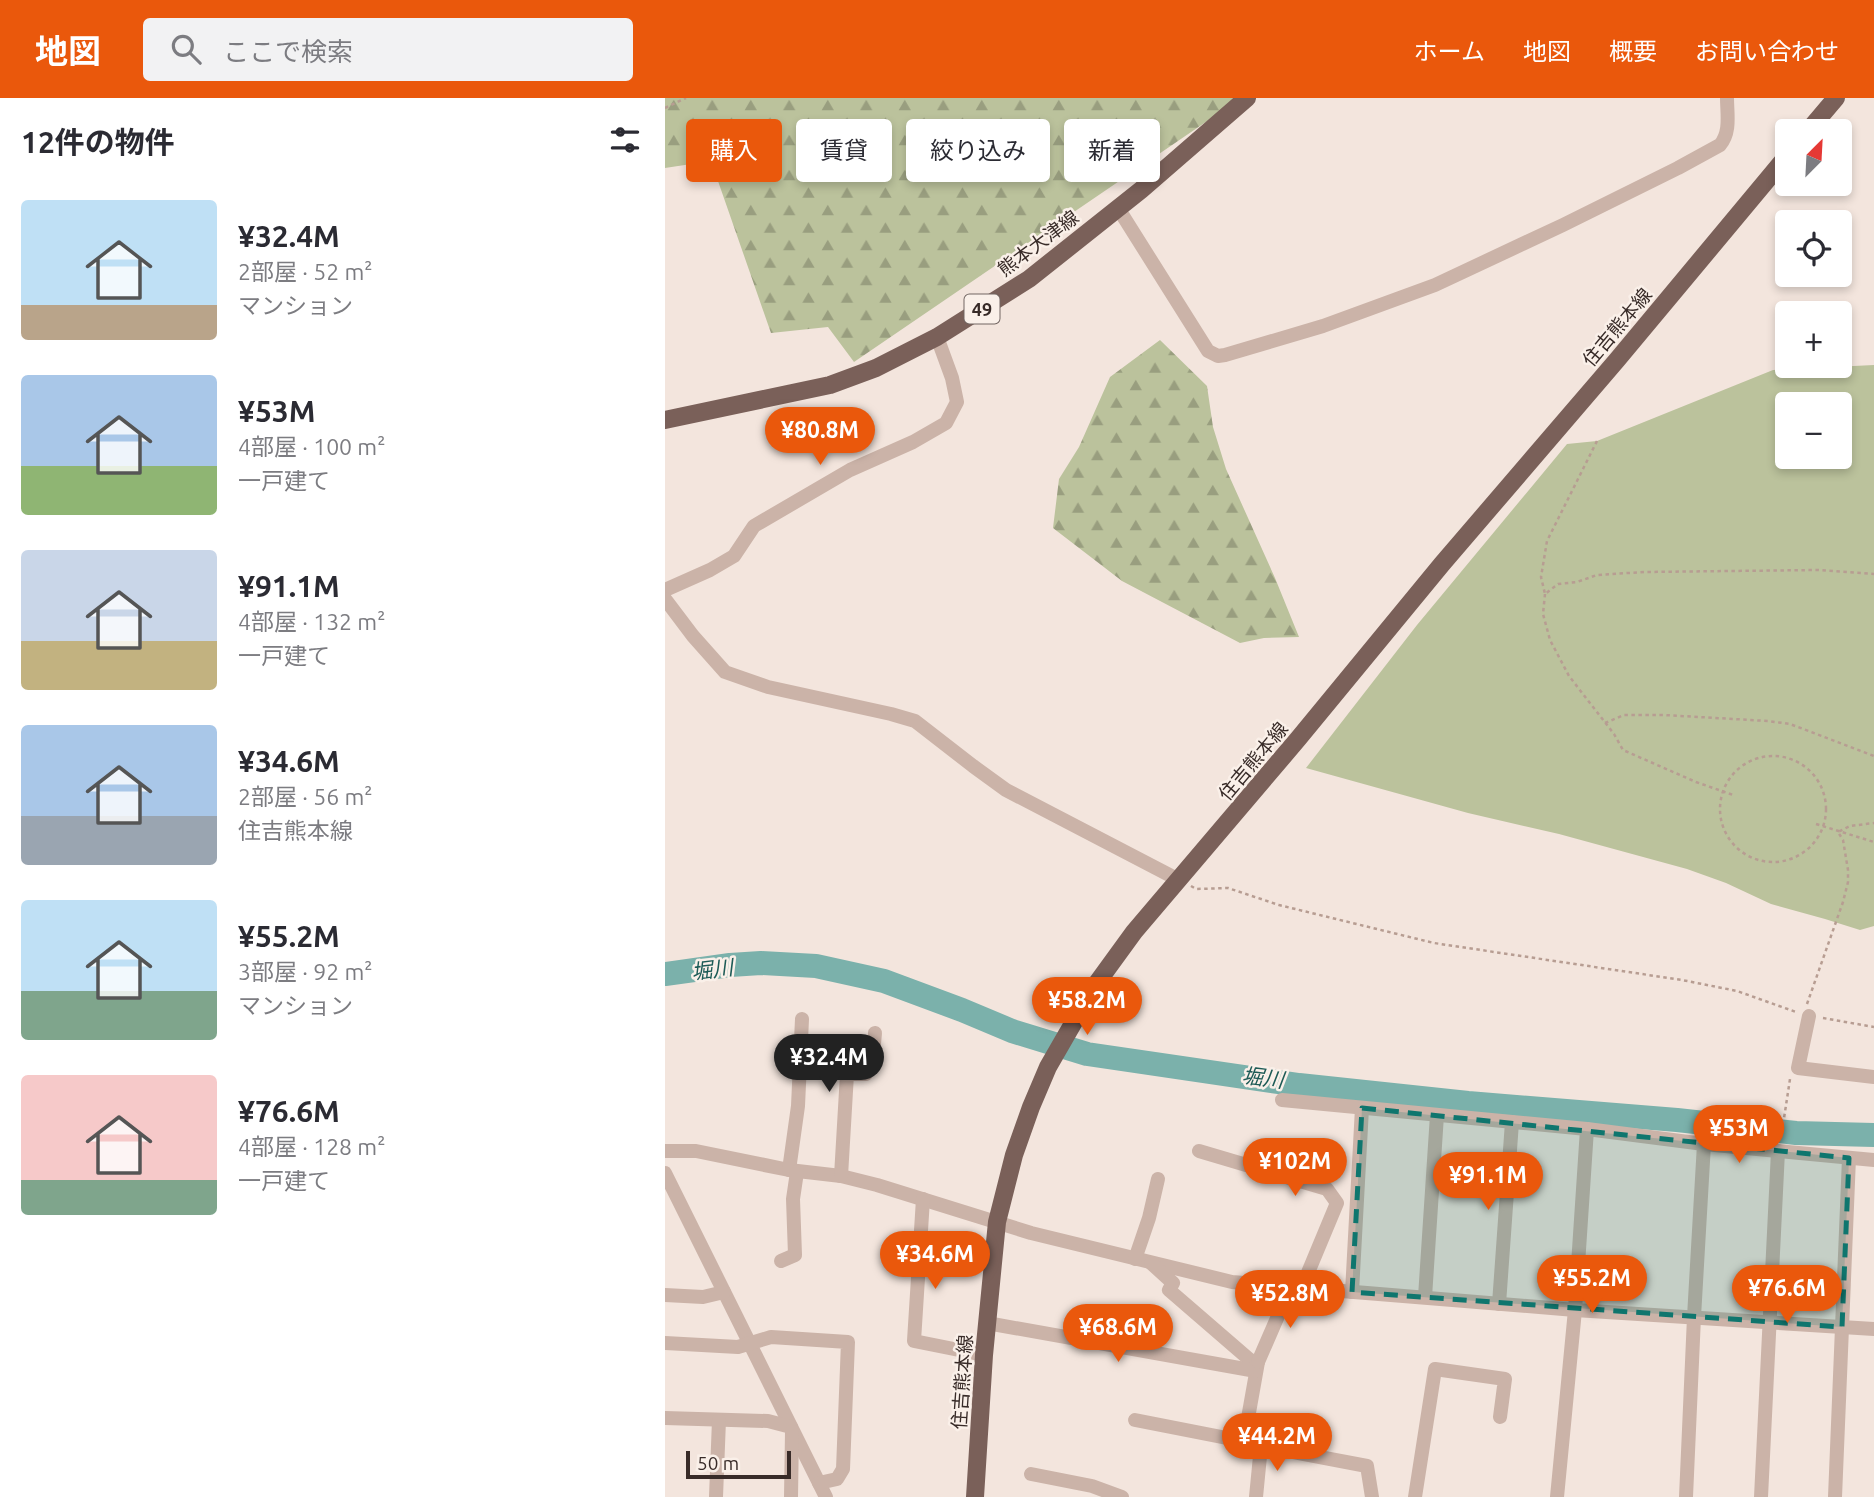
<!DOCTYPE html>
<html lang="ja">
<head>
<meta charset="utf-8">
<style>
	body { margin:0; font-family:Ubuntu,"Noto Sans JP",sans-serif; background:#f2f2f3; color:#2b2b33; height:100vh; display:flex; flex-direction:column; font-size:26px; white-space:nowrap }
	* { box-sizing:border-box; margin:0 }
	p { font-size:23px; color:#7c7c81 }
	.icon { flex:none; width:38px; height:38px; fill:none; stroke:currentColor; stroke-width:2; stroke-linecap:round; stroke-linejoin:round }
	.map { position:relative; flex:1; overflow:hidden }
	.sheet { display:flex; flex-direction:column; background:#fff; width:665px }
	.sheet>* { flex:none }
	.hud { position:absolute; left:21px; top:21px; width:665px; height:63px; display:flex; gap:14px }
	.needle { width:46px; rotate:24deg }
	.fabs { position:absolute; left:1110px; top:21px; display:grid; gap:14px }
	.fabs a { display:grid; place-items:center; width:77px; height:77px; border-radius:7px; background:#fff; box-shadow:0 4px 10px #0003; font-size:35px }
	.scale { position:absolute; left:21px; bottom:18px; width:105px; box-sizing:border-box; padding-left:7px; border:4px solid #382b28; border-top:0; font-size:19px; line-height:24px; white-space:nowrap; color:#382b28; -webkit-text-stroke:5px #faf0e9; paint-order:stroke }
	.price { position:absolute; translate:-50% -60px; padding:0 16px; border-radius:24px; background:#ea580c; color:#fff; font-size:23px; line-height:46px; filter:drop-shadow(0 2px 4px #0008) }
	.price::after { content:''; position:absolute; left:50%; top:42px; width:21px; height:16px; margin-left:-10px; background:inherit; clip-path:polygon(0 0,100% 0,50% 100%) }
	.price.current { background:#222; color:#fff }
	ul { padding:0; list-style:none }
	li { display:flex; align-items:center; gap:21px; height:175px; padding:0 21px }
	li span { display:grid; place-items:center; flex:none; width:196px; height:140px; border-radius:7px; color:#555 }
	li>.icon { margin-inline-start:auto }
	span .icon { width:84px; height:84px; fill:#fffc; stroke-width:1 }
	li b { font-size:30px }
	h2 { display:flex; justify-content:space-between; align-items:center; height:84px; padding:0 21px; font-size:30px }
	.chip { padding:0 24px; border-radius:7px; background:#fff; box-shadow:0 4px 10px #0003; font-size:24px; line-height:63px }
	.chip.current { background:#ea580c; color:#fff }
	header { display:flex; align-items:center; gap:42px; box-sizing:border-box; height:98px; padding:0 35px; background:#ea580c; color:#fff }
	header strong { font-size:33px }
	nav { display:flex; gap:38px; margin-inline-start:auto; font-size:24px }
	.search { width:490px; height:63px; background:#f2f2f3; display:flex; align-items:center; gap:18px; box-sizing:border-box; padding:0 24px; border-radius:7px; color:#7c7c81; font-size:26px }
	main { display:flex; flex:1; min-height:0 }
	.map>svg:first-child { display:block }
</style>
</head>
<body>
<header>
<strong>地図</strong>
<div class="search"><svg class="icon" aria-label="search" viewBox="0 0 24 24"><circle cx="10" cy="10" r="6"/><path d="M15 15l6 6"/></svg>ここで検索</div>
<nav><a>ホーム</a><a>地図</a><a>概要</a><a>お問い合わせ</a></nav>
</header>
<main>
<section class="sheet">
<h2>12件の物件<svg class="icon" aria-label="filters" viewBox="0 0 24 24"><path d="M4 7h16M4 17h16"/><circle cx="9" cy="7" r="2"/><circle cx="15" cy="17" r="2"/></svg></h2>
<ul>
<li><span style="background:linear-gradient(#bfe0f5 75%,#b9a48a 0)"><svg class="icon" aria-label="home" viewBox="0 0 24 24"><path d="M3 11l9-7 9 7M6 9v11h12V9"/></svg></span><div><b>¥32.4M</b><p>2部屋 · 52 m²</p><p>マンション</p></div></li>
<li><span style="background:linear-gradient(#a9c7e8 65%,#8fb573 0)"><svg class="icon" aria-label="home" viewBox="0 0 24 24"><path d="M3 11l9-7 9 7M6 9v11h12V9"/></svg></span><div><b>¥53M</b><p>4部屋 · 100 m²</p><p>一戸建て</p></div></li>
<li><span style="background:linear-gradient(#c9d6e8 65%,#c2b280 0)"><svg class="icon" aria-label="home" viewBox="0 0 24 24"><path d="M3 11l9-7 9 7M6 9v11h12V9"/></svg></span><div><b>¥91.1M</b><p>4部屋 · 132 m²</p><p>一戸建て</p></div></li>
<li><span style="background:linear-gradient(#a9c7e8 65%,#9aa5b1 0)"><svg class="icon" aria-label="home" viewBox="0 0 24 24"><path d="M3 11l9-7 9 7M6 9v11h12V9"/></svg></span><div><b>¥34.6M</b><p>2部屋 · 56 m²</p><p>住吉熊本線</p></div></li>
<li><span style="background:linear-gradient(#bfe0f5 65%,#7fa58c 0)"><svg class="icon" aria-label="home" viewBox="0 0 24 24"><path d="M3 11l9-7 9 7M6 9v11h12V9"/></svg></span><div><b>¥55.2M</b><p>3部屋 · 92 m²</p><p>マンション</p></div></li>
<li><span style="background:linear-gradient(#f6c9c9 75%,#7fa58c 0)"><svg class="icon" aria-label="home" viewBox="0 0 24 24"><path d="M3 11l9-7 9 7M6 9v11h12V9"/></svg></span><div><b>¥76.6M</b><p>4部屋 · 128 m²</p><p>一戸建て</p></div></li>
</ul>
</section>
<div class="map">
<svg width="1209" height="1399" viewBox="0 0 1209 1399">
	<defs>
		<pattern id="forest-firs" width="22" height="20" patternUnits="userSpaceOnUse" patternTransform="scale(1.75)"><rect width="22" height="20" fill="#bbc29c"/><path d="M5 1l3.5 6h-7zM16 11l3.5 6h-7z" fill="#999e7f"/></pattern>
	</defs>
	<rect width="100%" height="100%" fill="#f3e5dd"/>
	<!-- forest -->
	<g fill="url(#forest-firs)">
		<path d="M0 0H576L189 264 163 229 106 235 46 63 0 70Z"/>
		<path d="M495 242 542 288 548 329 561 371 610 480 634 539 599 540 575 545 457 483 388 430 394 381 414 349 445 279Z"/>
	</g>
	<!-- park -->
	<path fill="#bbc29c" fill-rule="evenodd" d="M1209 267V828L1195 832 1160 821 1106 806 1061 785 1022 771 894 736 803 715 641 670 752 527 902 346 932 343 1108 272ZM1122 306H1174V359H1122Z"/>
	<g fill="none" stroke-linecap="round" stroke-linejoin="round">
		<!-- river -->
		<path stroke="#7bb1ab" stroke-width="24" d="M0 876 65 867 96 865 151 868 219 883 297 912 347 933 422 956 634 987 803 1005 1012 1022 1131 1035 1209 1037"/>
		<!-- path -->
		<g stroke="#b79d92" stroke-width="2.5" stroke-dasharray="3.5 3.5" stroke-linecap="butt">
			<path d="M0 10 21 0"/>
			<path d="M932 343 882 443 876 479 880 496 893 486 912 484 932 477 979 474 1153 472 1209 476"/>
			<path d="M880 496 878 516 885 542 904 578 949 636 958 652 1031 684 1068 697"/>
			<path d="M940 625 959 617H999L1103 623 1125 626 1209 658"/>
			<circle cx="1108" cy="711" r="53"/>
			<path d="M1151 726 1209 744"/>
			<path d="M526 788 531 791 563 790 614 807 769 845 1017 882 1072 893 1131 914"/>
			<path d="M1142 906 1178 804 1183 784V772L1178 742 1173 734 1185 728 1209 725"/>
			<path d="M1158 920 1209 929"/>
			<path d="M1116 1040 1125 981"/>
		</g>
		<!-- minor -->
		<g stroke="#cbb3a8" stroke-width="14">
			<path d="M453 110 543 253 553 258 560 257 658 228 770 187 898 127 1013 70 1055 47C1066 34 1062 16 1062 0"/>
			<path d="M0 492 45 472 69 458 89 428 185 372 248 344 281 325 292 304 287 280 272 239"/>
			<path d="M0 501 28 538 60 574 103 589 226 616 250 623 308 668 341 692 514 782"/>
			<path d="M1144 918 1133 970 1209 979"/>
			<path d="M617 1002 922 1031 1039 1046 1209 1062"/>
			<path d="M0 1053H31L124 1072 176 1078 212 1087 366 1135 567 1184 910 1212 1209 1231"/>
			<path d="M534 1053 662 1091 672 1105 637 1189"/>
			<path d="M124 1072 133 1008 137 921"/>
			<path d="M0 1075 161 1399"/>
			<path d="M176 1078 182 976H201L207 966 210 935"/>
			<path d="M258 1101 249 1243 319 1257"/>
			<path d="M470 1161 484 1120 493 1081"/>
			<path d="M116 1163 130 1157 128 1101 132 1074"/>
			<path d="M486 1165 508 1185 504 1192 585 1262 593 1264 580 1337 596 1348 702 1368 707 1399"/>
			<path d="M687 1194 697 1010"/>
			<path d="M0 1197 38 1199 59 1194"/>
			<path d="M760 1199 772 1017"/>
			<path d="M834 1206 847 1024"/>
			<path d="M322 1225 591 1273"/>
			<path d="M0 1245 73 1249 106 1239 183 1244 178 1371 172 1381 154 1385"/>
			<path d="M593 1264 626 1188"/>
			<path d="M0 1320 103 1323 126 1329"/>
			<path d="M470 1322 572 1342 580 1337"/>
			<path d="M366 1376 427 1388 457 1399"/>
			<path d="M51 1399 54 1322"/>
			<path d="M126 1399 127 1334"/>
			<path d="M591 1399 596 1348"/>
			<path d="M750 1399 770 1271 840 1281 835 1319"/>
			<path d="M892 1399 910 1212 922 1031"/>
			<path d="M1021 1399 1029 1219 1039 1046"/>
			<path d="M1096 1399 1113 1053"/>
			<path d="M1170 1399 1184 1060"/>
		</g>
		<!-- major -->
		<g stroke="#7a6059" stroke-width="18">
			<path d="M1143 33 1171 0"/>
			<path d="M0 322 165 287 211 270 272 239 364 181 476 92 582 0"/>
			<path d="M310 1399 319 1257 332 1124 349 1057 366 1009 383 969 429 889 469 834 633 641 777 466 952 262 1122 58"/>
		</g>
	</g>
	<!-- marked area -->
	<path fill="#0f766e" fill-opacity="0.2" stroke="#0f766e" stroke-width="5" stroke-dasharray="14 9" stroke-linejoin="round" d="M697 1010 1184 1060 1177 1229 687 1194Z"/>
	<g text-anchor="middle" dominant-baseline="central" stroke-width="5" stroke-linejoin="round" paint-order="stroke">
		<!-- shield labels -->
		<rect fill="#faf0e9" stroke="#726662" stroke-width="2" x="299.5" y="196.5" width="35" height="29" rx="5"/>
		<g font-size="18" font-weight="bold" fill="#382b28">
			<text x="317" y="211">49</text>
		</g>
		<!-- street labels -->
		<g font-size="19" fill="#382b28" stroke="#faf0e9">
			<text transform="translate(373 145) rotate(-37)">熊本大津線</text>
			<text transform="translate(952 229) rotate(-50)">住吉熊本線</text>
			<text transform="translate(588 663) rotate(-50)">住吉熊本線</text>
			<text transform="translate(297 1284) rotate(-86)">住吉熊本線</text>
		</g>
		<!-- water labels -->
		<g font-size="21" font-style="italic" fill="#1d5b56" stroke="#faf0e9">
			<text transform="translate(47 871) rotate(-7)">堀川</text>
			<text transform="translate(598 979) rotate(7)">堀川</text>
		</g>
	</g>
</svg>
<div class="fabs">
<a><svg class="needle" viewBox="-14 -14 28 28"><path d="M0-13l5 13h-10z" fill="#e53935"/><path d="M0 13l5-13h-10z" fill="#7c7c81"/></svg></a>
<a><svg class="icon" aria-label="locate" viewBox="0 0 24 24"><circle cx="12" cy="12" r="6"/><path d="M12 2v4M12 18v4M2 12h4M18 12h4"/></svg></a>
<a>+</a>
<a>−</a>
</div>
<div class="scale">50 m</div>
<b class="price" style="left:155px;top:369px">¥80.8M</b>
<b class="price" style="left:422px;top:939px">¥58.2M</b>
<b class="price current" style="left:164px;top:996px">¥32.4M</b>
<b class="price" style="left:1074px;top:1067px">¥53M</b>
<b class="price" style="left:630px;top:1100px">¥102M</b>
<b class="price" style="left:823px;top:1114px">¥91.1M</b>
<b class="price" style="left:270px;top:1193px">¥34.6M</b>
<b class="price" style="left:927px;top:1217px">¥55.2M</b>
<b class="price" style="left:1122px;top:1227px">¥76.6M</b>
<b class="price" style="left:625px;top:1232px">¥52.8M</b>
<b class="price" style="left:453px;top:1266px">¥68.6M</b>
<b class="price" style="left:612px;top:1375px">¥44.2M</b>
<div class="hud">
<a class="chip current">購入</a>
<a class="chip">賃貸</a>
<a class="chip">絞り込み</a>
<a class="chip">新着</a>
</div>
</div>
</main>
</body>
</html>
